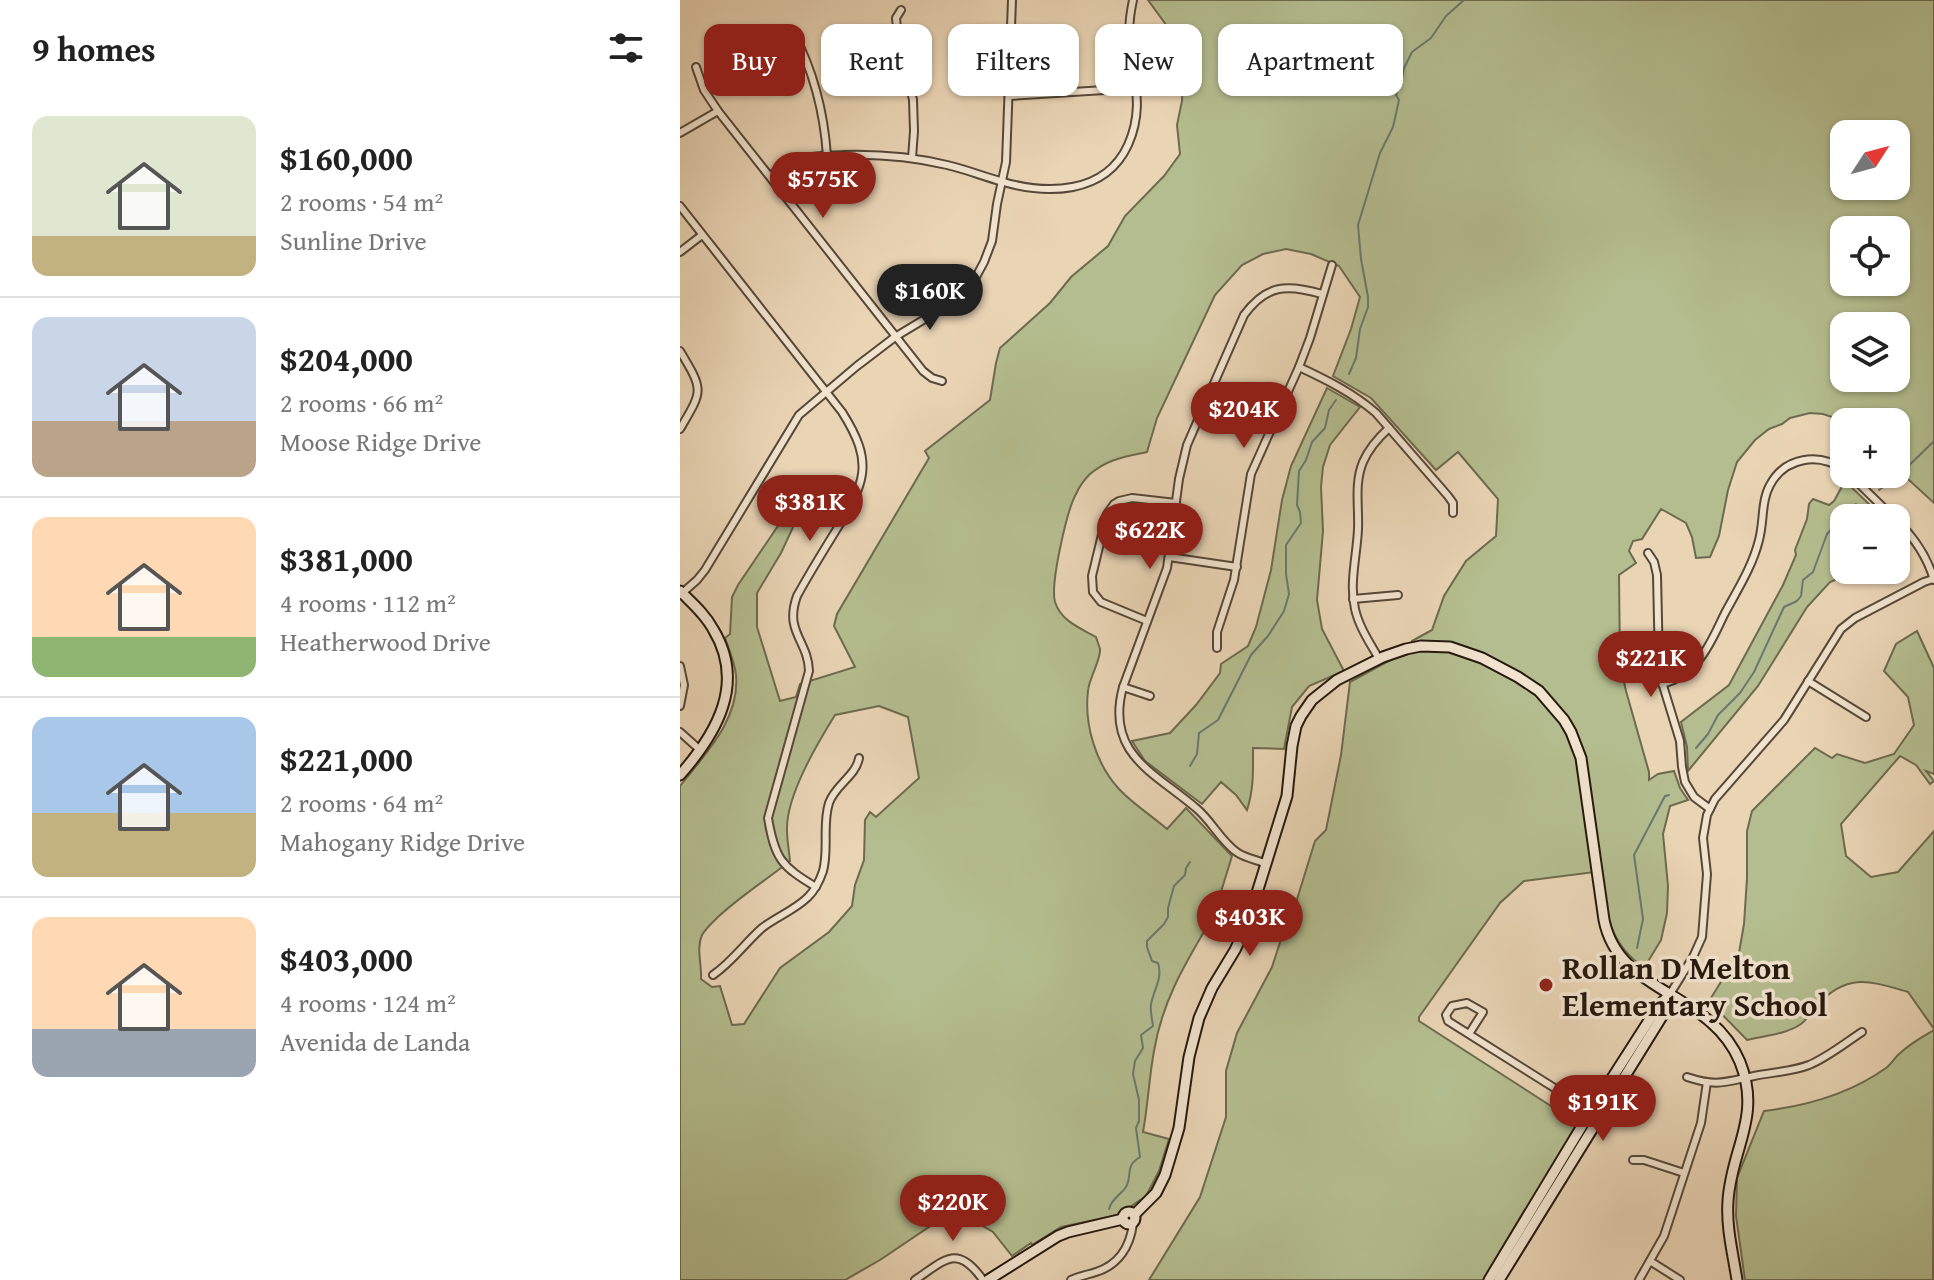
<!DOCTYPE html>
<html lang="en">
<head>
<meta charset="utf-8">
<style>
	body { margin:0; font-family:"Gentium Book Plus",serif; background:#f2f2f2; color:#222; height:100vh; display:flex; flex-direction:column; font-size:30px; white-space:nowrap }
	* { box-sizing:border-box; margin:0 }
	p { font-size:26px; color:#767676 }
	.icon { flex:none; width:44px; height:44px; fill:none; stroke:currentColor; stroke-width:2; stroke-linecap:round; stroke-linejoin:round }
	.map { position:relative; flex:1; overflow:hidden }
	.panel { display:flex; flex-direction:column; background:#fff; width:680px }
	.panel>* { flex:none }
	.banner { position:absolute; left:24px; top:24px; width:760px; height:72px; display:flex; gap:16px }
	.needle { width:52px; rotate:54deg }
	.controls { position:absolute; left:1150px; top:120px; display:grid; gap:16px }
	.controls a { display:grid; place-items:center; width:80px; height:80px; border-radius:16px; background:#fff; box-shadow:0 2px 6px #0004; font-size:40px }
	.price { position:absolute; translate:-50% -68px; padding:0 18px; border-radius:28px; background:#8f2418; color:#fff; font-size:26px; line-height:52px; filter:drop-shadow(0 2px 4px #0008) }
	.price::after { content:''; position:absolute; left:50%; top:48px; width:24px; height:18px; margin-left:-12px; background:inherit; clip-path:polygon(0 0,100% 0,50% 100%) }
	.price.selected { background:#222; color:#fff }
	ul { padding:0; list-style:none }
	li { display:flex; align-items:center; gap:24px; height:200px; padding:0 32px }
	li+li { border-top:2px solid #e0e0e0 }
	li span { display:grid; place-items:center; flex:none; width:224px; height:160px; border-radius:16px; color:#555 }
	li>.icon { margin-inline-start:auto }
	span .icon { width:96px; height:96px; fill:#fffc; stroke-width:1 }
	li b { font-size:34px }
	h2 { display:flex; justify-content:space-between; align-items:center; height:96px; padding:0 32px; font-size:34px }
	.pill { padding:0 28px; border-radius:16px; background:#fff; box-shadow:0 2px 6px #0004; font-size:28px; line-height:72px }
	.pill.selected { background:#8f2418; color:#fff }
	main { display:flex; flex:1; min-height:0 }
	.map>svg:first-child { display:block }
</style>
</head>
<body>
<main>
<section class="panel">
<h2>9 homes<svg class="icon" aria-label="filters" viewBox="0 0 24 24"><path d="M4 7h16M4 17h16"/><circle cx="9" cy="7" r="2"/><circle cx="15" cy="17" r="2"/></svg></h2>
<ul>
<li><span style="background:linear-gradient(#dfe7d0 75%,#c2b280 0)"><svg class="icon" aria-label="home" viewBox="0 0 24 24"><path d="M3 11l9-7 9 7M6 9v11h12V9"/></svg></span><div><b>$160,000</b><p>2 rooms · 54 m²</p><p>Sunline Drive</p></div></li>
<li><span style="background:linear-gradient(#c9d6e8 65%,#b9a48a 0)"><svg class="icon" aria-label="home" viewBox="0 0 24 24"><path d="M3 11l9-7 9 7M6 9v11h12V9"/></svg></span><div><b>$204,000</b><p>2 rooms · 66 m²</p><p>Moose Ridge Drive</p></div></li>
<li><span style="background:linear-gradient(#ffd9b3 75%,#8fb573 0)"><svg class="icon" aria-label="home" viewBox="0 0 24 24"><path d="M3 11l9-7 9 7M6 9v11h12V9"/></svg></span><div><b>$381,000</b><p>4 rooms · 112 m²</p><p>Heatherwood Drive</p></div></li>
<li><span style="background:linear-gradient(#a9c7e8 60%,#c2b280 0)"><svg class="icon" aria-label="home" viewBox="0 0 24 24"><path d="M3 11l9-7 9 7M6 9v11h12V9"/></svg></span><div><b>$221,000</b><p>2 rooms · 64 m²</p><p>Mahogany Ridge Drive</p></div></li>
<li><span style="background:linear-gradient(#ffd9b3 70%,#9aa5b1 0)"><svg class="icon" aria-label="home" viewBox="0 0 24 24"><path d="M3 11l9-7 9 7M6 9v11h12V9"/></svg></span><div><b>$403,000</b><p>4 rooms · 124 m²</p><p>Avenida de Landa</p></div></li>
</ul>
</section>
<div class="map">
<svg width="1254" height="1280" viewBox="0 0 1254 1280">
	<rect width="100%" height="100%" fill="#e9d4b4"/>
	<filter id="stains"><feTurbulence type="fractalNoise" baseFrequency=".0025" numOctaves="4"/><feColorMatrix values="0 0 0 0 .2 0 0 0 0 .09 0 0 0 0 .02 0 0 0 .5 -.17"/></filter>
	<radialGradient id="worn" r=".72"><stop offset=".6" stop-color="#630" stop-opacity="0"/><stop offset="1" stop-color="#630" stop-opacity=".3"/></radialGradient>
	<!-- green -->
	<g fill="#b4bd8f" stroke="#6c6b4e" stroke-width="2" fill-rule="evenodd">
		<path d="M468 0H1254V503L1216 468V422H1167L1143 414 1130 413 1110 418 1102 424 1089 429 1075 440 1057 462 1048 490 1039 536 1030 557 1016 558 1012 537 1006 523 981 509 962 539 953 541 949 551 956 563 939 575 940 663 946 691 969 772V780L978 774 994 771 1000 788 1008 800 990 806 983 834 988 886 987 913 981 940 964 968C926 940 928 914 922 871L844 881 820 903 739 1017V1021L902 1126 804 1280H469L520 1197 546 1117V1071L557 1033 592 967 602 936 574 927 554 939 528 925C503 967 482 1003 474 1051 469 1078 468 1105 463 1132L489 1139 479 1171 466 1196 438 1215 381 1227 352 1245 351 1243 332 1256 313 1232 299 1224 281 1219 255 1223 200 1260 165 1280H0V786C26 753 60 719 56 675 55 663 49 650 45 638L50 634 52 597 58 585 104 517 115 523 101 553 77 593V627L100 701 116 697 120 684 175 667 154 626 157 614 249 458 245 451 310 400 316 363 320 348 370 303 391 277 428 246 445 216 484 176 500 154 497 125 502 101 503 48ZM1164 134H1216V186H1164ZM1164 230H1216V282H1164ZM606 249 631 254 659 266 680 297 671 329 653 376 691 398 756 470 778 452 818 499 816 536 786 561 764 596 752 630 732 641 729 654 714 658 670 682 661 755 646 830 635 841 614 909 582 899 567 904 540 895 552 856 506 808 487 829C472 816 453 804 439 789 416 764 404 725 408 691 409 678 421 660 420 649 419 645 417 641 416 637 400 628 381 621 375 602 370 584 387 510 396 494 399 487 405 479 410 474 428 459 444 457 467 452L477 418 535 295 562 265 583 254ZM1164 326H1216V378H1164ZM199 706 228 717 239 778 196 817 190 812 185 820 184 860 175 885 172 906 149 932 100 968 64 1024 52 1025 40 986 32 987 21 979C22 965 16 948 22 935 26 928 34 921 39 916 62 895 86 880 110 861 109 851 107 840 107 830 106 796 137 744 155 715Z"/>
		<path d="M647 388 680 407 650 445 643 467 641 487 643 531 637 600 642 629 664 671 629 686 612 707 604 749 573 748C573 769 574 789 567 810L556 795 541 782 522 804 465 761 452 741 490 733 516 705 540 673 541 664 568 646 576 627 591 570 602 500 611 466Z"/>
		<path d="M1165 481 1191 506 1180 518H1164V570H1178L1150 582 1127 607 1078 686 1008 771 1007 747 1001 722 1049 685 1103 585 1116 555 1115 550 1127 519 1129 504 1133 499 1149 505 1154 501Z"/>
		<path d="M1237 631 1254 668V774L1246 771 1254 781 1250 784 1236 765 1220 756 1161 824 1166 856 1191 877 1218 872 1254 831V1029L1228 992C1190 981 1168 972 1137 1005 1131 1011 1128 1019 1121 1024 1107 1034 1084 1036 1067 1040L1029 1001 1059 953 1064 924 1067 878V831L1072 811 1135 748 1152 758 1157 754 1185 763 1214 754 1234 725 1228 697 1204 671 1216 644Z"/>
		<path d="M1254 1030 1253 1280H1065L1056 1216 1057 1178 1084 1111C1126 1106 1171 1093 1206 1068 1211 1064 1214 1059 1218 1055 1229 1044 1242 1037 1254 1030Z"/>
	</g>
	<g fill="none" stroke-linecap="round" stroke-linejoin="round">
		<!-- stream -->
		<g stroke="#6a7871" stroke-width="2">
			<path d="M669 374 676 358 680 329 688 307V297L681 259 678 225 700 153 713 127 719 100 716 95 722 79 724 68 732 52 751 38 766 16 784 0"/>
			<path d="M1199 490 1217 477 1254 441"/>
			<path d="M1016 748 1028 734 1038 715 1060 693 1074 672 1104 607 1117 601 1121 596 1123 580 1133 572 1147 534 1159 521 1166 510 1176 504"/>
			<path d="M510 766 517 754 519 733 538 720 571 655 588 636 604 611 609 594 606 574V545L621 523 620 512 617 505 619 471 626 460 632 442 645 428 649 410 656 400"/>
			<path d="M957 948 963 919 954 855 985 796 989 795"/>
			<path d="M429 1209C432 1198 440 1196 446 1187 453 1174 444 1167 460 1157L456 1128 459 1121V1100L453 1074 455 1061 463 1048 461 1035 473 1026C472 1018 470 1012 471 1004 474 989 483 978 478 963L472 961 467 947V941L484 924 488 917V908L494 886 505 875 506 868 510 862"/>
		</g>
		<defs>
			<g id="street">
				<path d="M221 10 216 18 217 28 233 100 234 131 232 158"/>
				<path d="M113 32C134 72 144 111 147 156"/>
				<path d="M16 67 24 90 38 111 243 371 252 378 262 381"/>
				<path d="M329 96 457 88"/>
				<path d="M0 133 38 111"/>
				<path d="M90 176C99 169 110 162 122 159 135 155 150 156 164 155 199 154 233 157 267 165 285 169 302 176 320 181 366 195 425 195 448 145 465 107 453 79 450 42 448 28 450 14 453 0"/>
				<path d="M0 206 162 412C195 464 185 483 155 532 142 553 129 574 117 596 104 632 128 640 129 671L88 818C95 859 101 866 136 887"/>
				<path d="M0 252 22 235"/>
				<path d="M0 351C24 391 23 390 0 429"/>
				<path d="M619 367C647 380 673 393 696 413L768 496 773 503V513"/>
				<path d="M1169 474 1214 518"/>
				<path d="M1216 520C1234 537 1247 556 1254 580"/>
				<path d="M968 553 974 562 977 575 979 665 981 679 1000 741 1002 767 1005 782 1014 797 1030 809"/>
				<path d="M489 557 557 567"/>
				<path d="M0 595 17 580 25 570 119 415 177 366 215 337 263 308 280 296 297 275 304 262 312 241 317 204 326 162 332 0"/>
				<path d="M673 599 718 595"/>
				<path d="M467 621 421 602 413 592 412 576 427 514 434 504 439 501 452 498 496 503"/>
				<path d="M537 648V632L554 580 571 474 619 367 630 338 652 265"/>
				<path d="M699 659C690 643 679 627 675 609 669 583 677 555 678 529 679 506 674 484 683 462 689 448 698 438 709 428"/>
				<path d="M0 666 4 685 0 706"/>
				<path d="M1128 681 1186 717"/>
				<path d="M982 684C997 680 1009 673 1018 661 1030 647 1037 629 1045 613 1058 589 1073 565 1079 540 1084 522 1081 501 1090 485 1105 457 1139 452 1164 470"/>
				<path d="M443 687 470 696"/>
				<path d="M0 732 19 749"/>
				<path d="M587 864C577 860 566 858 558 853 541 842 532 821 516 808 474 772 425 754 443 687L487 568 499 479 507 445 564 315C587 284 607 284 642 294"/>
				<path d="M33 975C52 962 65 943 82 928 96 917 115 910 128 897 135 890 140 880 143 871 149 849 142 825 149 803 155 785 176 776 179 758"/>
				<path d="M990 994 1013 957 1022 937 1027 874 1023 838 1027 815 1035 799 1104 720 1161 629 1175 618 1244 582 1253 579"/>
				<path d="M789 1034 803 1012 787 1003 772 1006 766 1015 768 1021 911 1111 913 1113"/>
				<path d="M1007 1077C1037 1087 1045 1082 1074 1076 1092 1072 1111 1072 1129 1065 1148 1057 1165 1043 1182 1032"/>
				<path d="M953 1160H964L1004 1173"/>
				<path d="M970 1261 1000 1280"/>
				<path d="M235 1280C265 1260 277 1243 303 1280"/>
				<path d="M391 1280C399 1276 407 1275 416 1272 439 1265 450 1246 453 1224"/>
				<path d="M959 1280 984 1236 1021 1123 1027 1082"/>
			</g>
			<g id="secondary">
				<path d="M0 591C12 603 25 614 33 629 66 683 37 733 0 775"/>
				<circle cx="449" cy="1218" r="6"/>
				<path d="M454 1215 476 1193 485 1175 499 1128 509 1057 519 1018 532 988 555 950 567 925 607 796 612 746 616 726 621 716 632 700 657 680 703 657 726 649 741 646 770 647 802 658 838 677 859 691 884 720 891 732 901 758 924 920C939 995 1030 990 1060 1062 1082 1117 1051 1149 1048 1201 1046 1227 1053 1254 1057 1280"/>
				<path d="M308 1280 378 1236 388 1232 443 1219"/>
				<path d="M809 1280 911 1111 977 1008 990 994"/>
				<path d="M819 1280 984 1013 990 1001V994"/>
			</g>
		</defs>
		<!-- street casing -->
		<use href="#street" stroke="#564838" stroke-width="10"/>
		<!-- secondary casing -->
		<use href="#secondary" stroke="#25190e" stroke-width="13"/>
		<!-- street -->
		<use href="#street" stroke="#f1e3ce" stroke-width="6"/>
		<!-- secondary -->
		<use href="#secondary" stroke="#f1e3ce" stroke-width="9"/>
	</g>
	<!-- markers -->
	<circle fill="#8f2418" stroke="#f1e3ce" stroke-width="3" cx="866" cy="985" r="8"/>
	<g text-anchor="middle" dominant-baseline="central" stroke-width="7" stroke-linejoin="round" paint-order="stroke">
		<!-- poi labels -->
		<g font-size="32" font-weight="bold" fill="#25190e" stroke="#f1e3ce" text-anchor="start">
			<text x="882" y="967">Rollan D Melton<tspan x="882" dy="37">Elementary School</tspan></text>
		</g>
	</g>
	<rect width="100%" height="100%" filter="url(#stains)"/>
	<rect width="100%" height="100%" fill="url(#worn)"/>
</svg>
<div class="controls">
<a><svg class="needle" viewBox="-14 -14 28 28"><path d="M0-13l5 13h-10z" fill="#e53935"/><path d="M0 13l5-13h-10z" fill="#767676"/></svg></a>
<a><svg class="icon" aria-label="locate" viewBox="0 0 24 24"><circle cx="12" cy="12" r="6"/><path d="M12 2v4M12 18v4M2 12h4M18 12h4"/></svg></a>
<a><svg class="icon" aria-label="layers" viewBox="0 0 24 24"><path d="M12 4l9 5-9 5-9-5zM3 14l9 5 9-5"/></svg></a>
<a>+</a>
<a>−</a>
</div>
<b class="price" style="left:143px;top:220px">$575K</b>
<b class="price selected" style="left:250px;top:332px">$160K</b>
<b class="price" style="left:564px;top:450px">$204K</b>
<b class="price" style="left:130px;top:543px">$381K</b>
<b class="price" style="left:470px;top:571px">$622K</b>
<b class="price" style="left:971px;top:699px">$221K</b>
<b class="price" style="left:570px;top:958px">$403K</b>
<b class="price" style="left:923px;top:1143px">$191K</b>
<b class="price" style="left:273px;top:1243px">$220K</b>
<div class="banner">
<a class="pill selected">Buy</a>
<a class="pill">Rent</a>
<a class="pill">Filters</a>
<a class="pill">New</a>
<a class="pill">Apartment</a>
</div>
</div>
</main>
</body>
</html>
